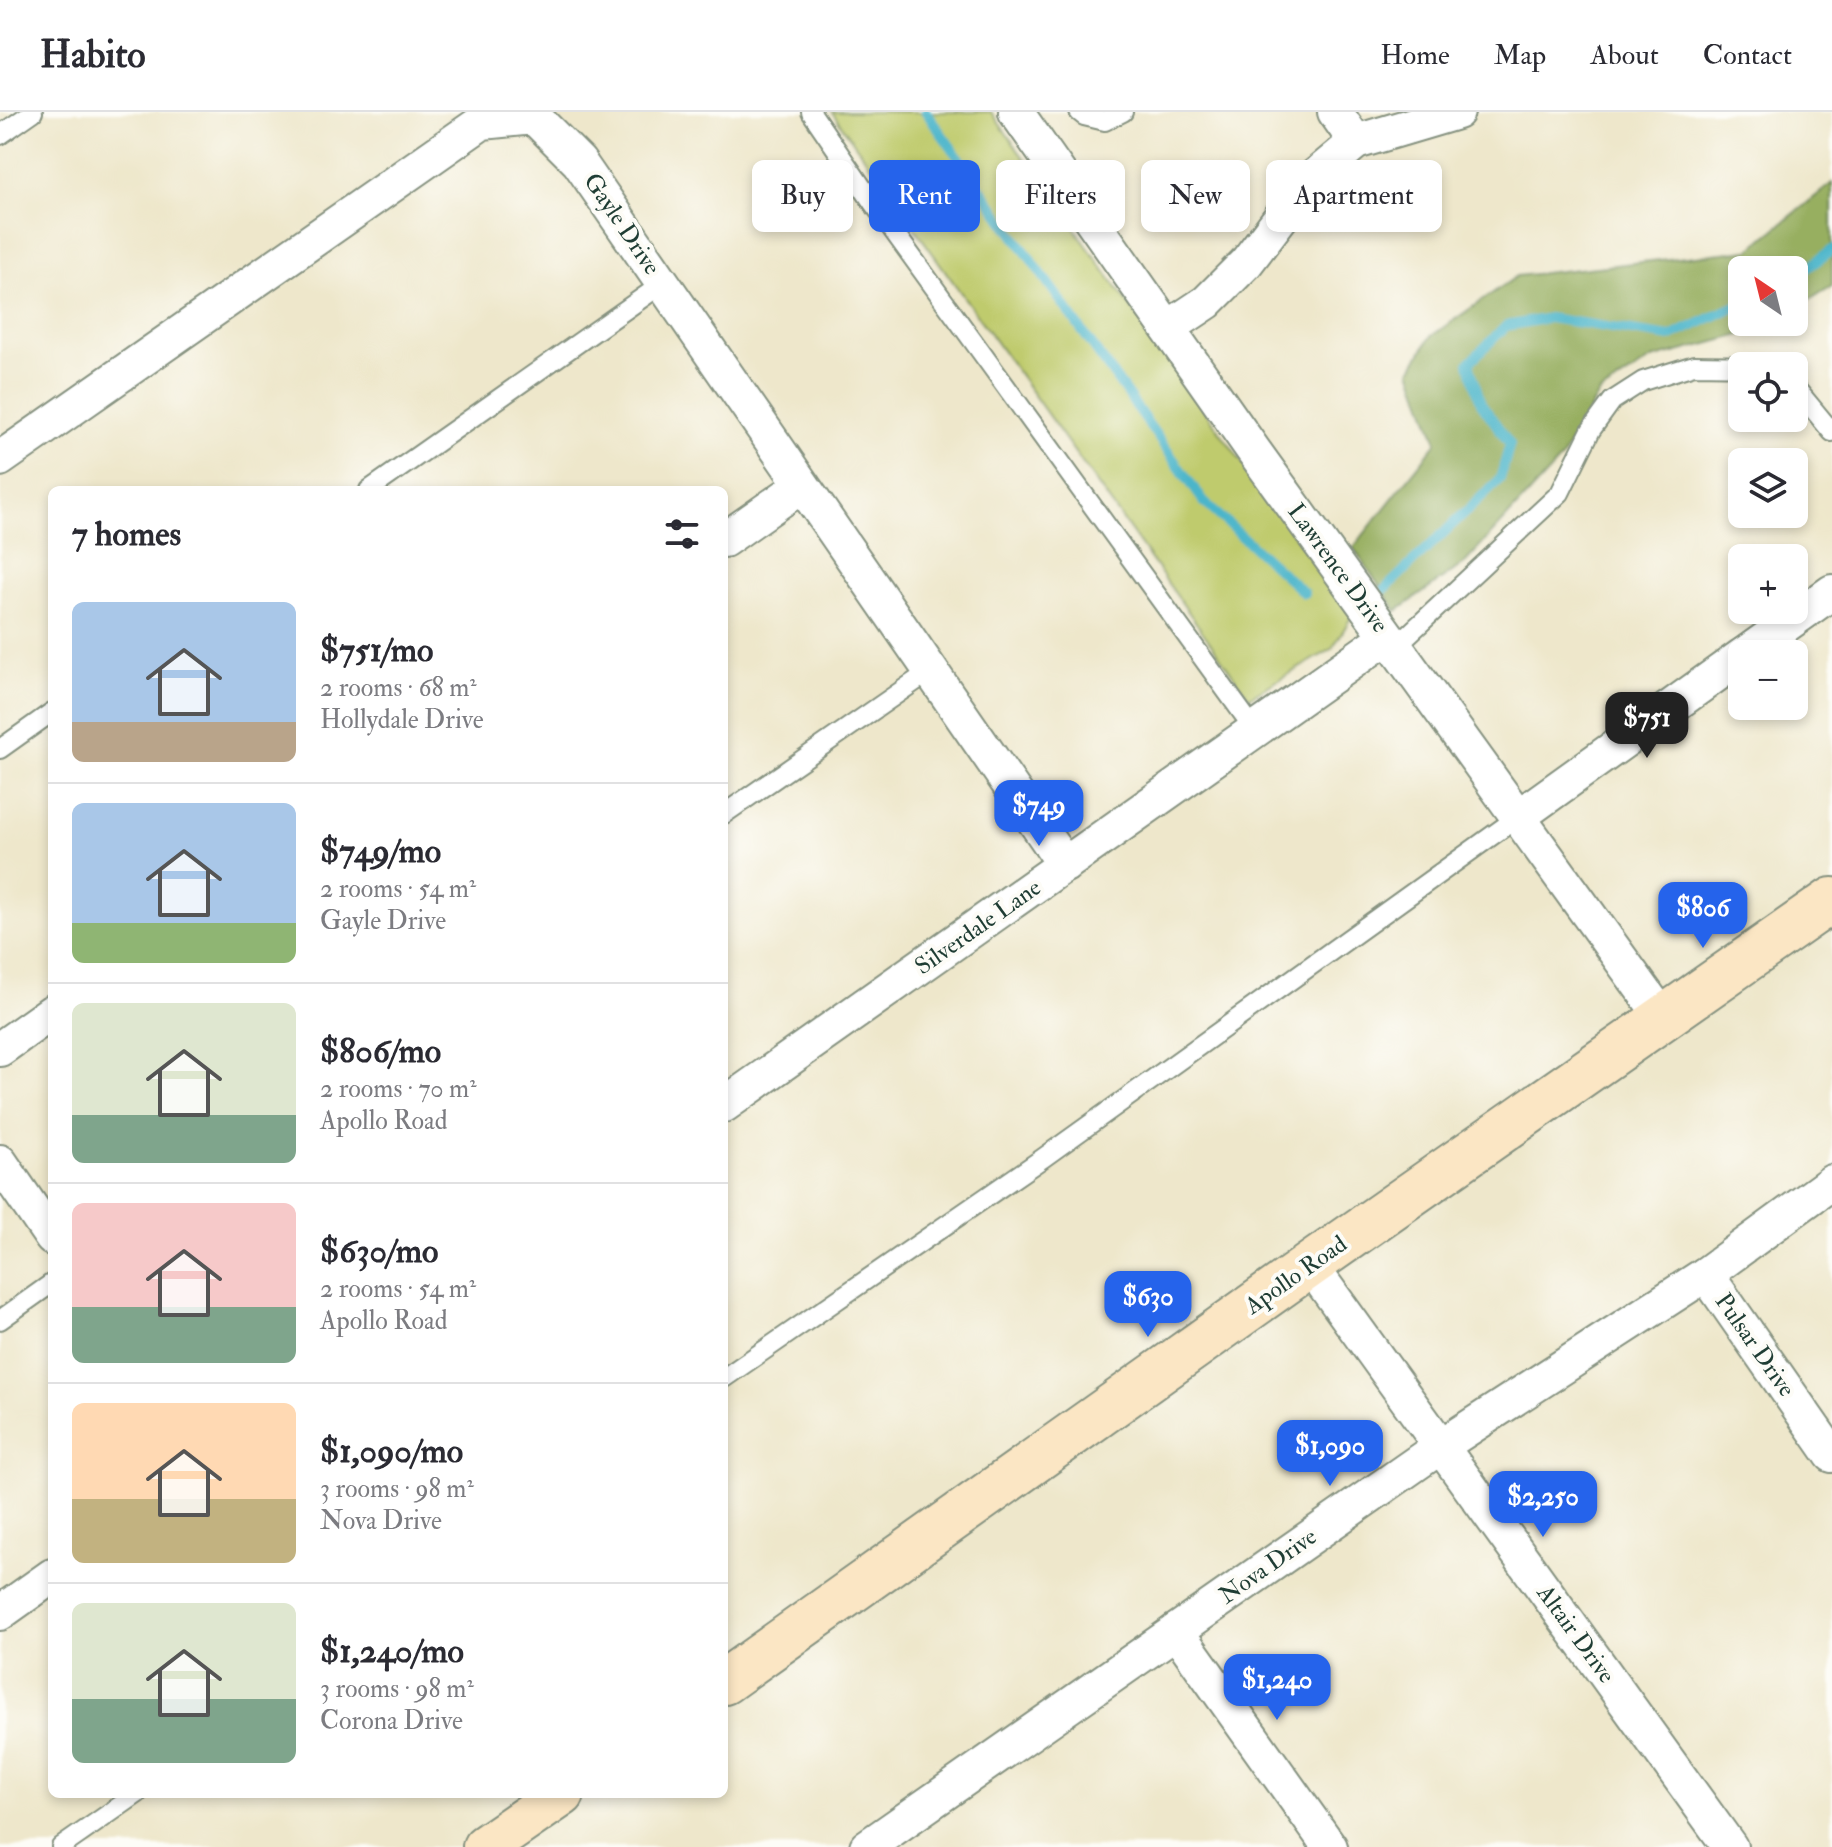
<!DOCTYPE html>
<html lang="en">
<head>
<meta charset="utf-8">
<style>
	body { margin:0; font-family:"IM FELL Double Pica",serif; background:#f2f2f3; color:#2b2b33; height:100vh; display:flex; flex-direction:column; font-size:30px; white-space:nowrap }
	* { box-sizing:border-box; margin:0 }
	p { font-size:26px; color:#7c7c81 }
	.icon { flex:none; width:44px; height:44px; fill:none; stroke:currentColor; stroke-width:2; stroke-linecap:round; stroke-linejoin:round }
	.map { position:relative; flex:1; overflow:hidden }
	.details { position:absolute; left:48px; top:374px; width:680px; height:1312px; display:flex; flex-direction:column; background:#fff; border-radius:12px; box-shadow:0 4px 12px #0003 }
	.details>* { flex:none }
	.banner { position:absolute; left:752px; top:48px; width:760px; height:72px; display:flex; gap:16px }
	.needle { width:52px; rotate:325deg }
	.fabs { position:absolute; left:1728px; top:144px; display:grid; gap:16px }
	.fabs a { display:grid; place-items:center; width:80px; height:80px; border-radius:12px; background:#fff; box-shadow:0 4px 12px #0003; font-size:40px }
	.price { position:absolute; translate:-50% -68px; padding:0 18px; border-radius:16px; background:#2563eb; color:#fff; font-size:26px; line-height:52px; filter:drop-shadow(0 2px 4px #0008) }
	.price::after { content:''; position:absolute; left:50%; top:48px; width:24px; height:18px; margin-left:-12px; background:inherit; clip-path:polygon(0 0,100% 0,50% 100%) }
	.price.selected { background:#222; color:#fff }
	ul { padding:0; list-style:none }
	li { display:flex; align-items:center; gap:24px; height:200px; padding:0 24px }
	li+li { border-top:2px solid #e1e1e2 }
	li span { display:grid; place-items:center; flex:none; width:224px; height:160px; border-radius:12px; color:#555 }
	li>.icon { margin-inline-start:auto }
	span .icon { width:96px; height:96px; fill:#fffc; stroke-width:1 }
	li b { font-size:34px }
	h2 { display:flex; justify-content:space-between; align-items:center; height:96px; padding:0 24px; font-size:34px }
	.tag { padding:0 28px; border-radius:12px; background:#fff; box-shadow:0 4px 12px #0003; font-size:28px; line-height:72px }
	.tag.selected { background:#2563eb; color:#fff }
	header { display:flex; align-items:center; gap:48px; box-sizing:border-box; height:112px; padding:0 40px; background:#fff; border-bottom:2px solid #e1e1e2 }
	header strong { font-size:38px }
	nav { display:flex; gap:44px; margin-inline-start:auto; font-size:28px }
	.map>svg:first-child { display:block }
</style>
</head>
<body>
<header>
<strong>Habito</strong>
<nav><a>Home</a><a>Map</a><a>About</a><a>Contact</a></nav>
</header>
<div class="map">
<svg width="1832" height="1735" viewBox="0 0 1832 1735">
	<rect width="100%" height="100%" fill="#fdfcf7"/>
	<filter id="ink" filterUnits="userSpaceOnUse"><feTurbulence type="fractalNoise" baseFrequency=".0125" numOctaves="2"/><feDisplacementMap in="SourceGraphic" scale="16" xChannelSelector="R" yChannelSelector="G"/><feConvolveMatrix kernelMatrix="1 2 1 2 8 2 1 2 1" color-interpolation-filters="sRGB"/></filter>
	<filter id="wash" filterUnits="userSpaceOnUse"><feTurbulence type="fractalNoise" baseFrequency=".006" numOctaves="4" result="noise"/><feDisplacementMap in="SourceGraphic" scale="32" xChannelSelector="R" yChannelSelector="G"/><feGaussianBlur stdDeviation="1.8" result="paint"/><feColorMatrix in="noise" values="0 0 0 0 0 0 0 0 0 0 0 0 0 0 0 0 0 1.4 0 .05"/><feComposite in="paint" operator="in"/></filter>
	<g filter="url(#wash)">
		<rect width="100%" height="100%" fill="#eee7cb"/>
		<!-- green -->
		<path fill="#bfcb6d" stroke="#6f8450" stroke-width="2" d="M832 0H991L1352 504 1332 537 1249 585Z"/>
		<!-- forest -->
		<path fill="#97af60" stroke="#5b764a" stroke-width="2" d="M1832 71V174L1794 197V158H1742V210H1772L1759 218 1652 247 1599 282 1560 348 1466 450 1397 499 1353 436 1437 330 1411 258 1430 225 1517 164 1749 138Z"/>
		<g fill="none" stroke-linecap="round" stroke-linejoin="round">
			<!-- stream -->
			<g stroke="#4cb5ca" stroke-width="10">
				<path d="M926 0 1204 390 1304 481"/>
				<path d="M1794 166 1832 138"/>
				<path d="M1385 477 1500 367 1510 332 1481 291 1469 251 1506 214 1549 206 1670 225 1742 191"/>
			</g>
		</g>
	</g>
	<g filter="url(#ink)">
		<g fill="none" stroke-linecap="round" stroke-linejoin="round">
			<defs>
				<g id="lane">
					<path d="M811 0 873 91 1254 617"/>
					<path d="M1079 0 1084 4 1105 9 1123 0"/>
					<path d="M0 23 33 0"/>
					<path d="M1794 274 1832 320"/>
					<path d="M369 378 662 172"/>
					<path d="M1394 536 1560 381 1591 318 1612 289 1643 269 1694 253 1758 254"/>
					<path d="M0 637 52 600"/>
					<path d="M724 702 930 559"/>
					<path d="M0 1208 52 1171"/>
					<path d="M724 1266 1043 1046 1518 705"/>
					<path d="M61 1735 137 1682"/>
				</g>
				<g id="street">
					<path d="M1016 0 1253 338 1664 907"/>
					<path d="M1335 0 1356 30"/>
					<path d="M1168 216 1207 190 1246 151 1307 71 1356 30 1457 0"/>
					<path d="M0 347 482 10 534 5 579 50 1065 753"/>
					<path d="M724 428 801 374"/>
					<path d="M1745 542 1832 480"/>
					<path d="M1518 705 1742 544"/>
					<path d="M0 937 52 900"/>
					<path d="M724 993 1387 525"/>
					<path d="M0 1050 52 1126"/>
					<path d="M1310 1153 1730 1735"/>
					<path d="M1706 1162 1832 1343"/>
					<path d="M0 1501 52 1464"/>
					<path d="M1176 1519 1330 1735"/>
					<path d="M867 1735 1441 1334 1706 1162 1832 1070"/>
				</g>
				<g id="secondary">
					<path d="M724 1570 1310 1153 1832 788"/>
					<path d="M485 1735 562 1682"/>
				</g>
			</defs>
			<!-- lane casing -->
			<use href="#lane" stroke="#869280" stroke-width="22"/>
			<!-- street casing -->
			<use href="#street" stroke="#869280" stroke-width="38"/>
			<!-- secondary casing -->
			<use href="#secondary" stroke="#869280" stroke-width="48"/>
			<!-- lane -->
			<use href="#lane" stroke="#fff" stroke-width="18"/>
			<!-- street -->
			<use href="#street" stroke="#fff" stroke-width="34"/>
			<!-- secondary -->
			<use href="#secondary" stroke="#fbe6c4" stroke-width="44"/>
		</g>
	</g>
	<g text-anchor="middle" dominant-baseline="central" stroke-width="8" stroke-linejoin="round" paint-order="stroke">
		<!-- street labels -->
		<g font-size="24" fill="#1f3d34" stroke="#fdfcf7">
			<text transform="translate(622 112) rotate(56)">Gayle Drive</text>
			<text transform="translate(1338 456) rotate(54)">Lawrence Drive</text>
			<text transform="translate(978 815) rotate(-35)">Silverdale Lane</text>
			<text transform="translate(1296 1163) rotate(-35)">Apollo Road</text>
			<text transform="translate(1755 1233) rotate(55)">Pulsar Drive</text>
			<text transform="translate(1268 1454) rotate(-35)">Nova Drive</text>
			<text transform="translate(1576 1522) rotate(54)">Altair Drive</text>
		</g>
	</g>
</svg>
<div class="fabs">
<a><svg class="needle" viewBox="-14 -14 28 28"><path d="M0-13l5 13h-10z" fill="#e53935"/><path d="M0 13l5-13h-10z" fill="#7c7c81"/></svg></a>
<a><svg class="icon" aria-label="locate" viewBox="0 0 24 24"><circle cx="12" cy="12" r="6"/><path d="M12 2v4M12 18v4M2 12h4M18 12h4"/></svg></a>
<a><svg class="icon" aria-label="layers" viewBox="0 0 24 24"><path d="M12 4l9 5-9 5-9-5zM3 14l9 5 9-5"/></svg></a>
<a>+</a>
<a>−</a>
</div>
<b class="price selected" style="left:1647px;top:648px">$751</b>
<b class="price" style="left:1039px;top:736px">$749</b>
<b class="price" style="left:1703px;top:838px">$806</b>
<b class="price" style="left:1148px;top:1227px">$630</b>
<b class="price" style="left:1330px;top:1376px">$1,090</b>
<b class="price" style="left:1543px;top:1427px">$2,250</b>
<b class="price" style="left:1277px;top:1610px">$1,240</b>
<div class="banner">
<a class="tag">Buy</a>
<a class="tag selected">Rent</a>
<a class="tag">Filters</a>
<a class="tag">New</a>
<a class="tag">Apartment</a>
</div>
<section class="details">
<h2>7 homes<svg class="icon" aria-label="filters" viewBox="0 0 24 24"><path d="M4 7h16M4 17h16"/><circle cx="9" cy="7" r="2"/><circle cx="15" cy="17" r="2"/></svg></h2>
<ul>
<li><span style="background:linear-gradient(#a9c7e8 75%,#b9a48a 0)"><svg class="icon" aria-label="home" viewBox="0 0 24 24"><path d="M3 11l9-7 9 7M6 9v11h12V9"/></svg></span><div><b>$751/mo</b><p>2 rooms · 68 m²</p><p>Hollydale Drive</p></div></li>
<li><span style="background:linear-gradient(#a9c7e8 75%,#8fb573 0)"><svg class="icon" aria-label="home" viewBox="0 0 24 24"><path d="M3 11l9-7 9 7M6 9v11h12V9"/></svg></span><div><b>$749/mo</b><p>2 rooms · 54 m²</p><p>Gayle Drive</p></div></li>
<li><span style="background:linear-gradient(#dfe7d0 70%,#7fa58c 0)"><svg class="icon" aria-label="home" viewBox="0 0 24 24"><path d="M3 11l9-7 9 7M6 9v11h12V9"/></svg></span><div><b>$806/mo</b><p>2 rooms · 70 m²</p><p>Apollo Road</p></div></li>
<li><span style="background:linear-gradient(#f6c9c9 65%,#7fa58c 0)"><svg class="icon" aria-label="home" viewBox="0 0 24 24"><path d="M3 11l9-7 9 7M6 9v11h12V9"/></svg></span><div><b>$630/mo</b><p>2 rooms · 54 m²</p><p>Apollo Road</p></div></li>
<li><span style="background:linear-gradient(#ffd9b3 60%,#c2b280 0)"><svg class="icon" aria-label="home" viewBox="0 0 24 24"><path d="M3 11l9-7 9 7M6 9v11h12V9"/></svg></span><div><b>$1,090/mo</b><p>3 rooms · 98 m²</p><p>Nova Drive</p></div></li>
<li><span style="background:linear-gradient(#dfe7d0 60%,#7fa58c 0)"><svg class="icon" aria-label="home" viewBox="0 0 24 24"><path d="M3 11l9-7 9 7M6 9v11h12V9"/></svg></span><div><b>$1,240/mo</b><p>3 rooms · 98 m²</p><p>Corona Drive</p></div></li>
</ul>
</section>
</div>
</body>
</html>
